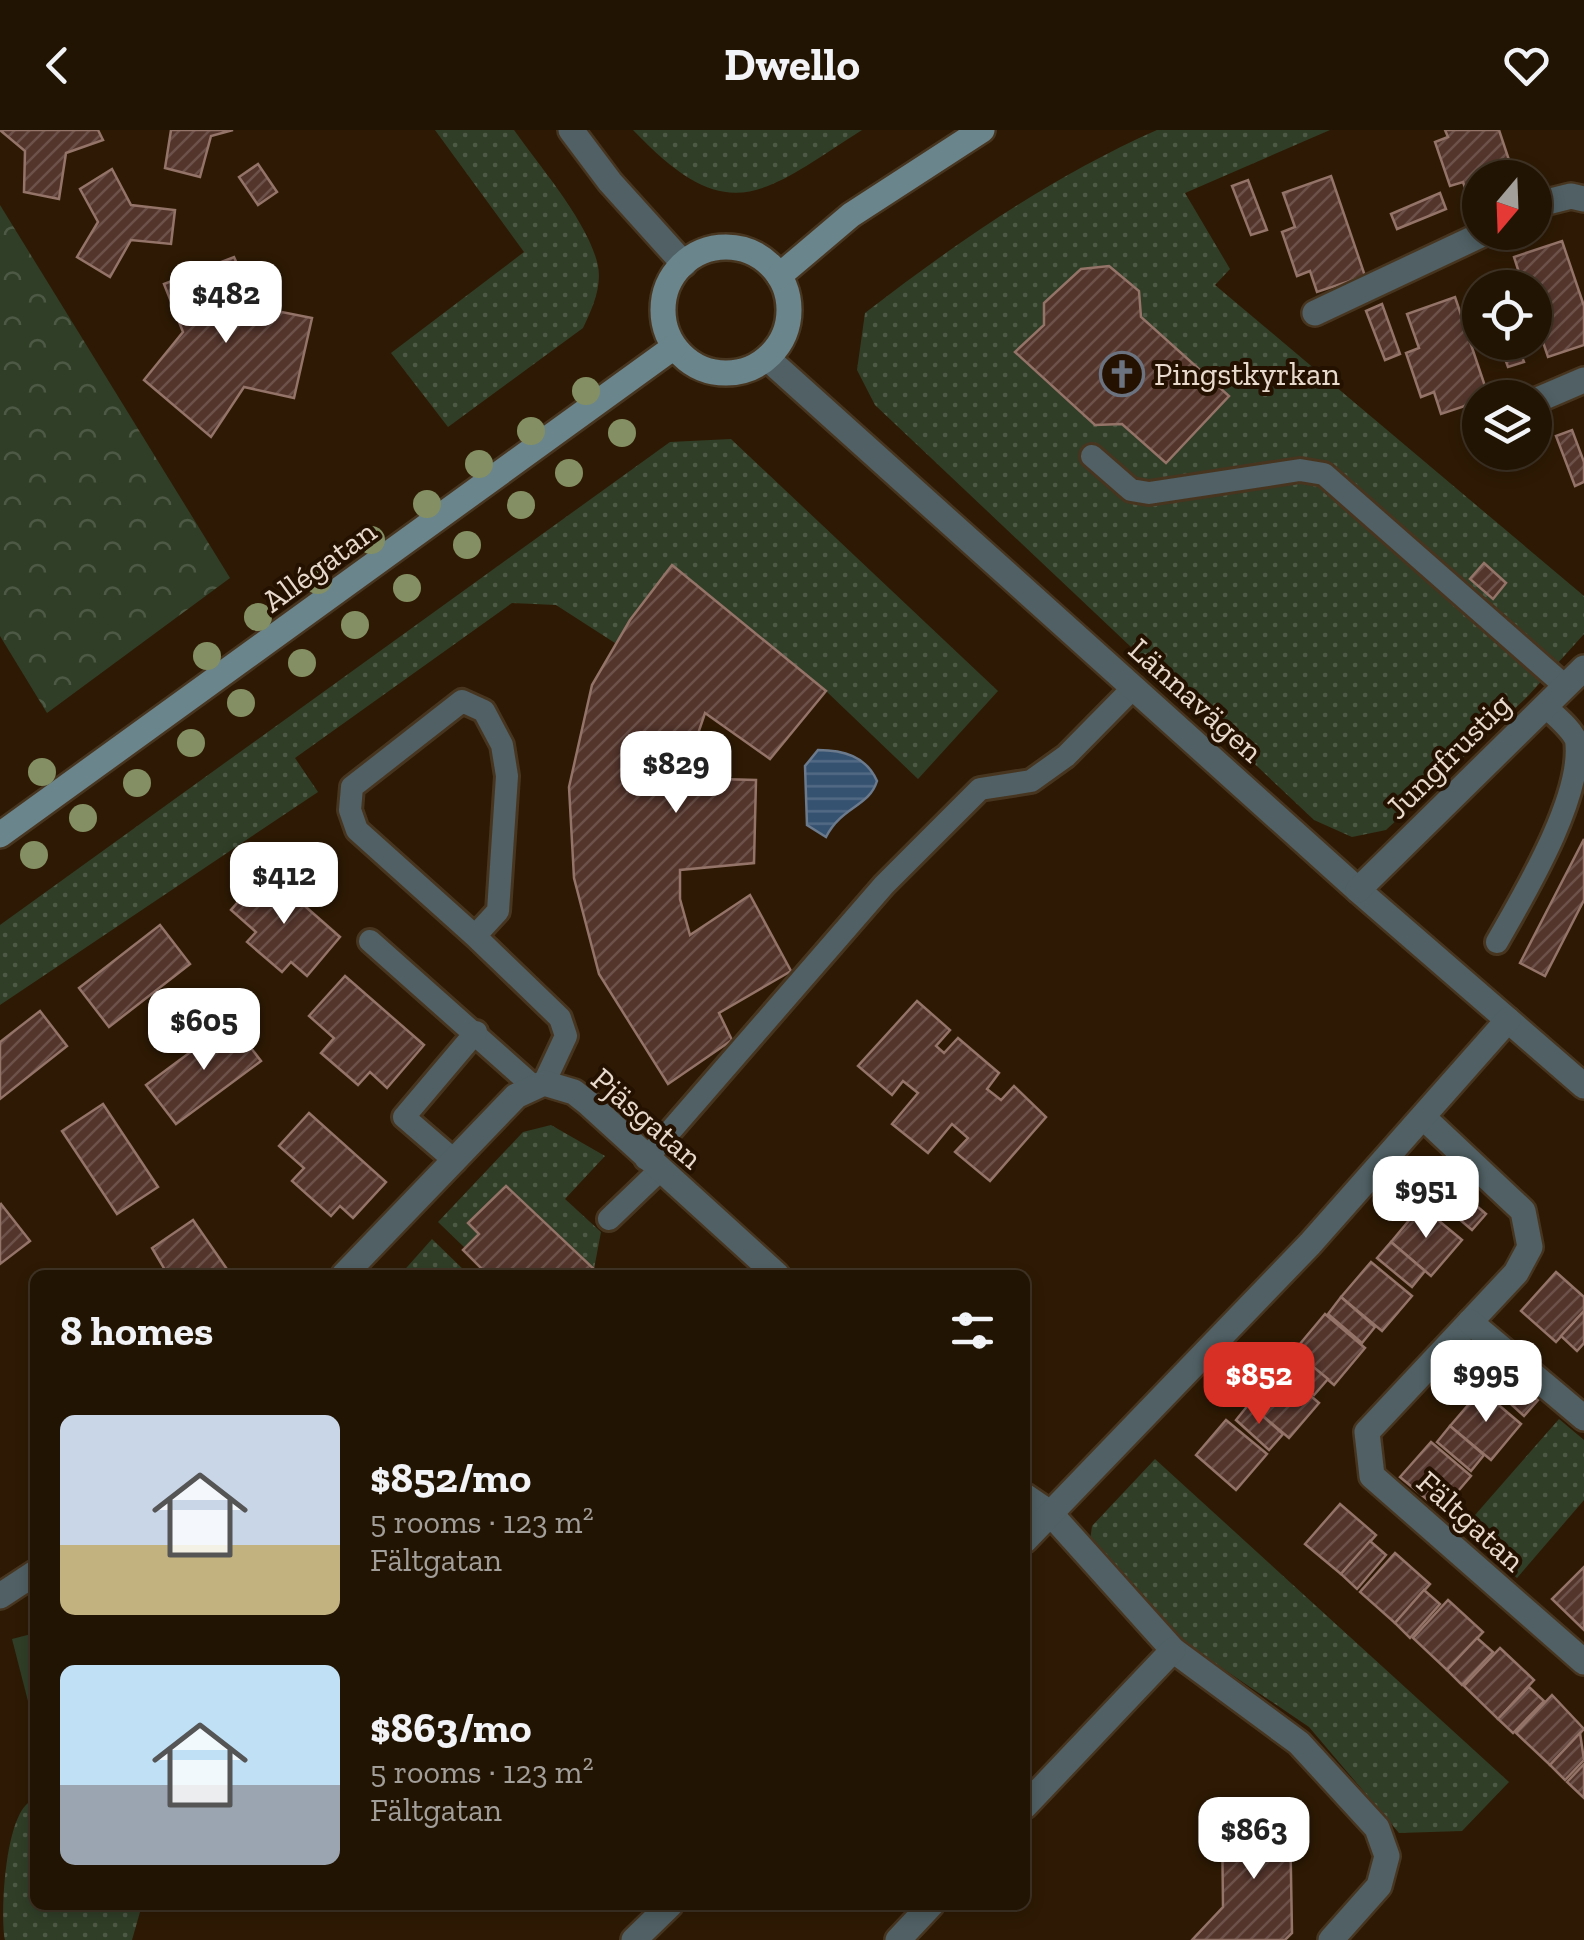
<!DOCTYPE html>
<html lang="en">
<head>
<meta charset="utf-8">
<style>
	body { margin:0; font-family:"Zilla Slab",serif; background:#2a1d0d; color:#f1f3f6; height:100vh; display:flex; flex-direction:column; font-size:38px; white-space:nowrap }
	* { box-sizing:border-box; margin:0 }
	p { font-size:32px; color:#a29e9a }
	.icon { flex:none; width:55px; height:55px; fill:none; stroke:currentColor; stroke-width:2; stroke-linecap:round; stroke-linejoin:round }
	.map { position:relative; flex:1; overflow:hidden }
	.sheet { position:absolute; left:30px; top:1140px; width:1000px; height:640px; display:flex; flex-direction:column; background:#221403; border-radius:15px; box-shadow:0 5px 15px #0003,0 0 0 2px #3f3325 }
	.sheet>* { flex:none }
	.needle { width:65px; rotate:199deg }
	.buttons { position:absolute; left:1462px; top:30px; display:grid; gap:20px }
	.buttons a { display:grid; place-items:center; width:90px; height:90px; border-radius:50%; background:#221403; box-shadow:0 5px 15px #0003,0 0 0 2px #3f3325; font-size:50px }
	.price { position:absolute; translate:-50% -85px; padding:0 22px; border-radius:20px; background:#fff; color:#222; font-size:32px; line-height:65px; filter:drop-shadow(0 2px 5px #0008) }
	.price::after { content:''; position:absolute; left:50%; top:60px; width:30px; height:22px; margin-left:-15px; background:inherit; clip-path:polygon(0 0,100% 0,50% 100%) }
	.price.on { background:#d93025; color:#fff }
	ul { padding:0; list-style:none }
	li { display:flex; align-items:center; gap:30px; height:250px; padding:0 30px }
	li span { display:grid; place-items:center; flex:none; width:280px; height:200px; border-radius:15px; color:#555 }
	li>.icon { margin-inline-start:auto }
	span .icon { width:120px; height:120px; fill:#fffc; stroke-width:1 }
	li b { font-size:42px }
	h2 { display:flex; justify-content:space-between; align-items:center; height:120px; padding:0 30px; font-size:42px }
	header { display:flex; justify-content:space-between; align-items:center; height:130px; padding:0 30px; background:#221403; font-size:45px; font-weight:700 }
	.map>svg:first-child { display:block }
</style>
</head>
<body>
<header><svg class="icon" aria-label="back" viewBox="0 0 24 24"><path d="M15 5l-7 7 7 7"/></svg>Dwello<svg class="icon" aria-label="heart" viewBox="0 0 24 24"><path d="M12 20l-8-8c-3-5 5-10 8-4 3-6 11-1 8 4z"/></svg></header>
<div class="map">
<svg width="1584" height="1810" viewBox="0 0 1584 1810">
	<defs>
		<pattern id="green-dots" width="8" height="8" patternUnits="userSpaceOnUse" patternTransform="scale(2.5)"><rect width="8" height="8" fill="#303e27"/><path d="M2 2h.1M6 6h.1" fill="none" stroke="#4e5945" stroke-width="1.8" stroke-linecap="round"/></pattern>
		<pattern id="forest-crowns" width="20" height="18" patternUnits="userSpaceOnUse" patternTransform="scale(2.5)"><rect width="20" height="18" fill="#303e27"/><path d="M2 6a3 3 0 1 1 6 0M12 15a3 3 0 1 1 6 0" fill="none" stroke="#4e5945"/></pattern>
		<pattern id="water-rules" width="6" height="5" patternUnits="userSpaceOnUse" patternTransform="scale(2.5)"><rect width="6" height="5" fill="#365271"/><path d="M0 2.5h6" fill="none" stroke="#536a84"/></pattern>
		<pattern id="building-hatch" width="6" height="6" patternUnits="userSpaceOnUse" patternTransform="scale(2.5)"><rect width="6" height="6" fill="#53352c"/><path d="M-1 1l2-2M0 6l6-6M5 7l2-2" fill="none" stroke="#6c5249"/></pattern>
	</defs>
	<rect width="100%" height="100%" fill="#2e1a04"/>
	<!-- green -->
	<g fill="url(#green-dots)">
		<path d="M435 0H514C540 37 589 93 598 136 602 157 592 179 583 198L448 297 391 223 524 122Z"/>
		<path d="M633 0H862C762 64 729 101 633 0Z"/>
		<path d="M1157 0H1330L1185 63 1230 139 1215 155 1584 466V504L1528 566 1386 700 1352 707 1314 690 875 275 857 240 865 183C957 112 1051 47 1157 0Z"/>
		<path d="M731 309 998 561 918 649 826 561 672 436 615 513 556 475 512 473 295 628 318 662 0 875V795L670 312Z"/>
		<path d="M551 995 605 1026 565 1069 601 1102 594 1139 506 1056 479 1104 465 1118 438 1092 523 1002Z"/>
		<path d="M432 1109 469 1145H400Z"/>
		<path d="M1559 1289 1584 1310V1370L1517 1448 1462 1400Z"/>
		<path d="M1155 1329 1509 1652 1462 1701 1399 1703 1309 1597 1179 1509 1090 1411 1092 1396Z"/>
		<path d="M33 1670 35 1775H142L132 1810H5C0 1783 5 1680 33 1670Z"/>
	</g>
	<!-- forest -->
	<path fill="url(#forest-crowns)" d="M0 75 230 448 47 583 0 506Z"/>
	<!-- pitch -->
	<path fill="#303e27" d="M35 1503V1582L31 1583 12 1509Z"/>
	<!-- water -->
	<path fill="url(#water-rules)" stroke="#6b7a8c" stroke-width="2.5" d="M818 620C843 620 866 626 877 651 869 677 842 676 826 707L807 695 805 636Z"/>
	<!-- building -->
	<g fill="url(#building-hatch)" stroke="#947368" stroke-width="2.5">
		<path d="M0 0H98L103 10 66 23 59 69 24 62 25 21Z"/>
		<path d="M171 0H233L211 6 200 47 165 38Z"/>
		<path d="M1445 0H1499L1515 48H1480V69L1470 72 1463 52 1450 56 1435 12 1448 7Z"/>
		<path d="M258 34 277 62 258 75 239 47Z"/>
		<path d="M112 39 131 75 175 80 171 114 131 110 110 147 77 127 98 92 80 59Z"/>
		<path d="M1331 46 1365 146 1317 162 1310 141 1297 146 1282 102 1295 97 1283 63Z"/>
		<path d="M1248 50 1267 100 1251 105 1232 56Z"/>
		<path d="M1440 63 1446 79 1397 99 1391 84Z"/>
		<path d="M1562 111 1584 176V215L1548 227 1541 206 1535 209V158H1524L1514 127Z"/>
		<path d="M234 127 256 177 312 188 294 268 244 257 211 307 144 250 183 202 164 154Z"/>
		<path d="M1109 136 1139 161 1141 187 1229 266 1166 333 1122 294 1095 295 1015 222 1044 195V173L1081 139Z"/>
		<path d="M1455 167 1489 268 1441 284 1434 262 1421 267 1406 223 1419 218 1407 184Z"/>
		<path d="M1382 174 1400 224 1385 230 1366 181Z"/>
		<path d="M1499 212H1516L1524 232 1508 237Z"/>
		<path d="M1572 300 1584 332V352L1575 356 1556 306Z"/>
		<path d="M1484 433 1506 453 1493 469 1470 449Z"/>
		<path d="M672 435 826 561 770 629 705 583 683 648 756 650 754 733 680 740V769L690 805 750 765 791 841 719 883 732 910 668 954 599 844 574 748 569 657 592 555 630 490Z"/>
		<path d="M1584 709V770L1545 846 1520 833Z"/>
		<path d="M265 741 340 807 307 846 291 832 282 842 247 812 256 802 231 780Z"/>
		<path d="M160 795 190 834 109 897 79 858Z"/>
		<path d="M345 846 424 915 387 958 370 942 358 955 321 923 334 908 309 886Z"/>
		<path d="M917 871 950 900 936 916 944 923 958 908 999 943 987 959 1001 970 1014 956 1046 987 990 1051 955 1022 968 1008 952 994 928 1023 892 994 918 963 903 951 892 965 858 936Z"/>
		<path d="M40 881 67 916 0 969V912Z"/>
		<path d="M231 892 261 931 176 994 146 955Z"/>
		<path d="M103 974 158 1057 117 1084 62 1001Z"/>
		<path d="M309 983 386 1052 353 1088 340 1076 331 1086 292 1051 304 1038 279 1016Z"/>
		<path d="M1452 1055 1486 1084 1472 1100 1438 1071Z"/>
		<path d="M506 1056 594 1139 589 1145H488L463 1120 479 1104 468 1093Z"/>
		<path d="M1 1074 30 1111 0 1134V1075Z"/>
		<path d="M1421 1076 1462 1110 1431 1146 1391 1112Z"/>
		<path d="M193 1090 231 1145H168L152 1118Z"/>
		<path d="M1391 1112 1425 1141 1412 1157 1377 1128Z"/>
		<path d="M1371 1132 1412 1166 1382 1201 1341 1167Z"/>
		<path d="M1556 1142 1584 1167V1181L1556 1212 1521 1181Z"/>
		<path d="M1341 1167 1375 1197 1362 1213 1328 1184Z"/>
		<path d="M1584 1181V1213L1577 1221 1561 1206Z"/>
		<path d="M1325 1184 1365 1218 1334 1255 1294 1221Z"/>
		<path d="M1294 1221 1328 1249 1314 1265 1280 1237Z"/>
		<path d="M1279 1239 1319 1273 1289 1308 1249 1274Z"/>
		<path d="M1504 1240 1538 1270 1524 1286 1491 1256Z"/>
		<path d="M1481 1260 1521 1294 1491 1330 1450 1296Z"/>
		<path d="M1249 1274 1283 1304 1269 1320 1236 1290Z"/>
		<path d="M1226 1290 1267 1324 1236 1360 1196 1325Z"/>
		<path d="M1450 1296 1484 1325 1471 1341 1437 1312Z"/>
		<path d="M1431 1312 1471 1346 1441 1381 1400 1347Z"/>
		<path d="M1340 1374 1376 1405 1341 1444 1305 1414Z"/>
		<path d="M1370 1411 1386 1425 1357 1459 1341 1444Z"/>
		<path d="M1395 1423 1430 1454 1395 1493 1360 1462Z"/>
		<path d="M1584 1437V1500L1552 1469Z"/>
		<path d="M1424 1460 1440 1474 1410 1508 1395 1493Z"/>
		<path d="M1448 1470 1483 1502 1447 1540 1413 1508Z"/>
		<path d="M1477 1508 1493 1522 1462 1555 1447 1540Z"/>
		<path d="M1500 1518 1534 1550 1498 1589 1464 1556Z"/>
		<path d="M1529 1557 1544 1571 1513 1603 1498 1589Z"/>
		<path d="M1552 1565 1584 1599 1550 1635 1516 1603Z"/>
		<path d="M1580 1603 1584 1630 1565 1650 1550 1635Z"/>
		<path d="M1584 1634V1668L1567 1652Z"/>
		<path d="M1290 1687 1292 1803 1285 1810H1192L1223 1777 1222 1688Z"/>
	</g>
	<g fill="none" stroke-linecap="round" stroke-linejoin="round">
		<defs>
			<g id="lane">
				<path d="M1092 326 1131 360 1149 363 1300 340 1324 344 1565 556"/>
				<path d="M475 806 357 700 350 680 352 657 462 571 484 581 502 615 507 646 498 781 475 806 560 888 566 906 544 953"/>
				<path d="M370 811 533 956"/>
				<path d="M1497 812C1525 763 1584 665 1576 610 1570 597 1555 586 1545 576"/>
				<path d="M646 1029 884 755 980 659 1031 651 1066 626 1134 557"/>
				<path d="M455 1031 404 987 476 902"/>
				<path d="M609 1089 660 1040"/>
			</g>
			<g id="street">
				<path d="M571 0 610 52 684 134"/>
				<path d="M1535 75 1571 66 1584 69"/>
				<path d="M1315 183 1487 102"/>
				<path d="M767 228 1358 760 1584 956"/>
				<path d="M1535 271 1584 250"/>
				<path d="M1358 760 1584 538"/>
				<path d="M1423 987 1523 1081 1530 1117 1516 1143 1367 1302 1372 1346 1584 1532"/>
				<path d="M344 1145 516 966 544 953 574 962 588 973 777 1145"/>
				<path d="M1470 1192 1584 1288"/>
				<path d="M1025 1366 1050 1383 1173 1520 1299 1613 1377 1698 1387 1726 1379 1756 1331 1810"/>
				<path d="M1025 1410 1310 1114 1508 890"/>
				<path d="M0 1466 35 1443"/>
				<path d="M1025 1676 1173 1520"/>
				<path d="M634 1810 670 1775"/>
				<path d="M898 1810 931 1775"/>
			</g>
			<g id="secondary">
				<circle cx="726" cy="180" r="63"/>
				<path d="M779 146 851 85 982 0"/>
				<path d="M0 705 674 217"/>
			</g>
		</defs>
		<!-- lane casing -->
		<use href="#lane" stroke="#483520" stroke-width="28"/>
		<!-- street casing -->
		<use href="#street" stroke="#483520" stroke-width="30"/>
		<!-- secondary casing -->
		<use href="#secondary" stroke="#483520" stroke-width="30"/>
		<!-- lane -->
		<use href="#lane" stroke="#506064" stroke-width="22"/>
		<!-- street -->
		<use href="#street" stroke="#506064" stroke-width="25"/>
		<!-- secondary -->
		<use href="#secondary" stroke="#6b858c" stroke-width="25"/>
	</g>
	<!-- trees -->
	<g fill="#849063">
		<circle cx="586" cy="261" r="14"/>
		<circle cx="531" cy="301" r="14"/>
		<circle cx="622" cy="303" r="14"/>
		<circle cx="479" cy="334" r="14"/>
		<circle cx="569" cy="343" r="14"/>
		<circle cx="427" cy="374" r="14"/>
		<circle cx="521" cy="375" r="14"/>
		<circle cx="371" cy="410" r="14"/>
		<circle cx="467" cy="415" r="14"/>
		<circle cx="318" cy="450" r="14"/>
		<circle cx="407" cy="458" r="14"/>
		<circle cx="258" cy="487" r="14"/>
		<circle cx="355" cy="495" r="14"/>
		<circle cx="207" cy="526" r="14"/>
		<circle cx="302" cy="533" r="14"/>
		<circle cx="241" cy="573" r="14"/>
		<circle cx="191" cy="613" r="14"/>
		<circle cx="42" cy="642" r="14"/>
		<circle cx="137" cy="653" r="14"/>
		<circle cx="83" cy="688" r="14"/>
		<circle cx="34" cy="725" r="14"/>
	</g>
	<!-- icons -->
	<defs>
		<symbol id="church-ring" viewBox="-11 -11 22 22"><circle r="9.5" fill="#241100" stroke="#6b7280" stroke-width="1.5"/><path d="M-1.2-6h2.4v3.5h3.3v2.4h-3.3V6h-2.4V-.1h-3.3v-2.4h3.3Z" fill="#6b7280"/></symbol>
	</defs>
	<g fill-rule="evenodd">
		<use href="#church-ring" x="1097" y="219" width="50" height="50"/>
	</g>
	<g text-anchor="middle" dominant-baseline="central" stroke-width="8" stroke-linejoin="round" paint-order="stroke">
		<!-- poi labels -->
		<g font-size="32" fill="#e7d9cc" stroke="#241100" text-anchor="start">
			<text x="1154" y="244">Pingstkyrkan</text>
		</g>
		<!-- street labels -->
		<g font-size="32" fill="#e7d9cc" stroke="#241100">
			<text transform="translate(319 436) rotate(-36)">Allégatan</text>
			<text transform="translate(1196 570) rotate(42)">Lännavägen</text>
			<text transform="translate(1448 626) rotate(-45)">Jungfrustig</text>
			<text transform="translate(647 988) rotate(41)">Pjäsgatan</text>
			<text transform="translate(1471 1391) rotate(42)">Fältgatan</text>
		</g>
	</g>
</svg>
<div class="buttons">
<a><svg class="needle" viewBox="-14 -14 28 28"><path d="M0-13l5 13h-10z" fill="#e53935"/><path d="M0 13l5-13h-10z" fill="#a29e9a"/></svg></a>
<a><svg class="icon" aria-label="locate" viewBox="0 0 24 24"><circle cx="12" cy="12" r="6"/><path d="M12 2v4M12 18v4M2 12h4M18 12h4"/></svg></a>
<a><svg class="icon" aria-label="layers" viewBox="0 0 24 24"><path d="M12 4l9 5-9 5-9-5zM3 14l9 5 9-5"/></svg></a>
</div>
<b class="price" style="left:226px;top:216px">$482</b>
<b class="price" style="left:676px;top:686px">$829</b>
<b class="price" style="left:284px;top:797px">$412</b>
<b class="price" style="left:204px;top:943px">$605</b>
<b class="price" style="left:1426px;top:1111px">$951</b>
<b class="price" style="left:1486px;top:1295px">$995</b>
<b class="price on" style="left:1259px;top:1297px">$852</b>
<b class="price" style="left:1254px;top:1752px">$863</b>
<section class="sheet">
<h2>8 homes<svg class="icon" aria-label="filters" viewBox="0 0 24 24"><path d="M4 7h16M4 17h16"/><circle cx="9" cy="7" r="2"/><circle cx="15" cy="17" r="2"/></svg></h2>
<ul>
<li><span style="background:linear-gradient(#c9d6e8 65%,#c2b280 0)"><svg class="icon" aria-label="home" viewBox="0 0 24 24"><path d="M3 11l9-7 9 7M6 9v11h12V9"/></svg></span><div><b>$852/mo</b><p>5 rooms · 123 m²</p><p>Fältgatan</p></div></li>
<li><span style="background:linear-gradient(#bfe0f5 60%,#9aa5b1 0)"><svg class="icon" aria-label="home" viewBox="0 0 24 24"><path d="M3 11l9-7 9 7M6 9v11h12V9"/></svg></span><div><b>$863/mo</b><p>5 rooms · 123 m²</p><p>Fältgatan</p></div></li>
</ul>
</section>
</div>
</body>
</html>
